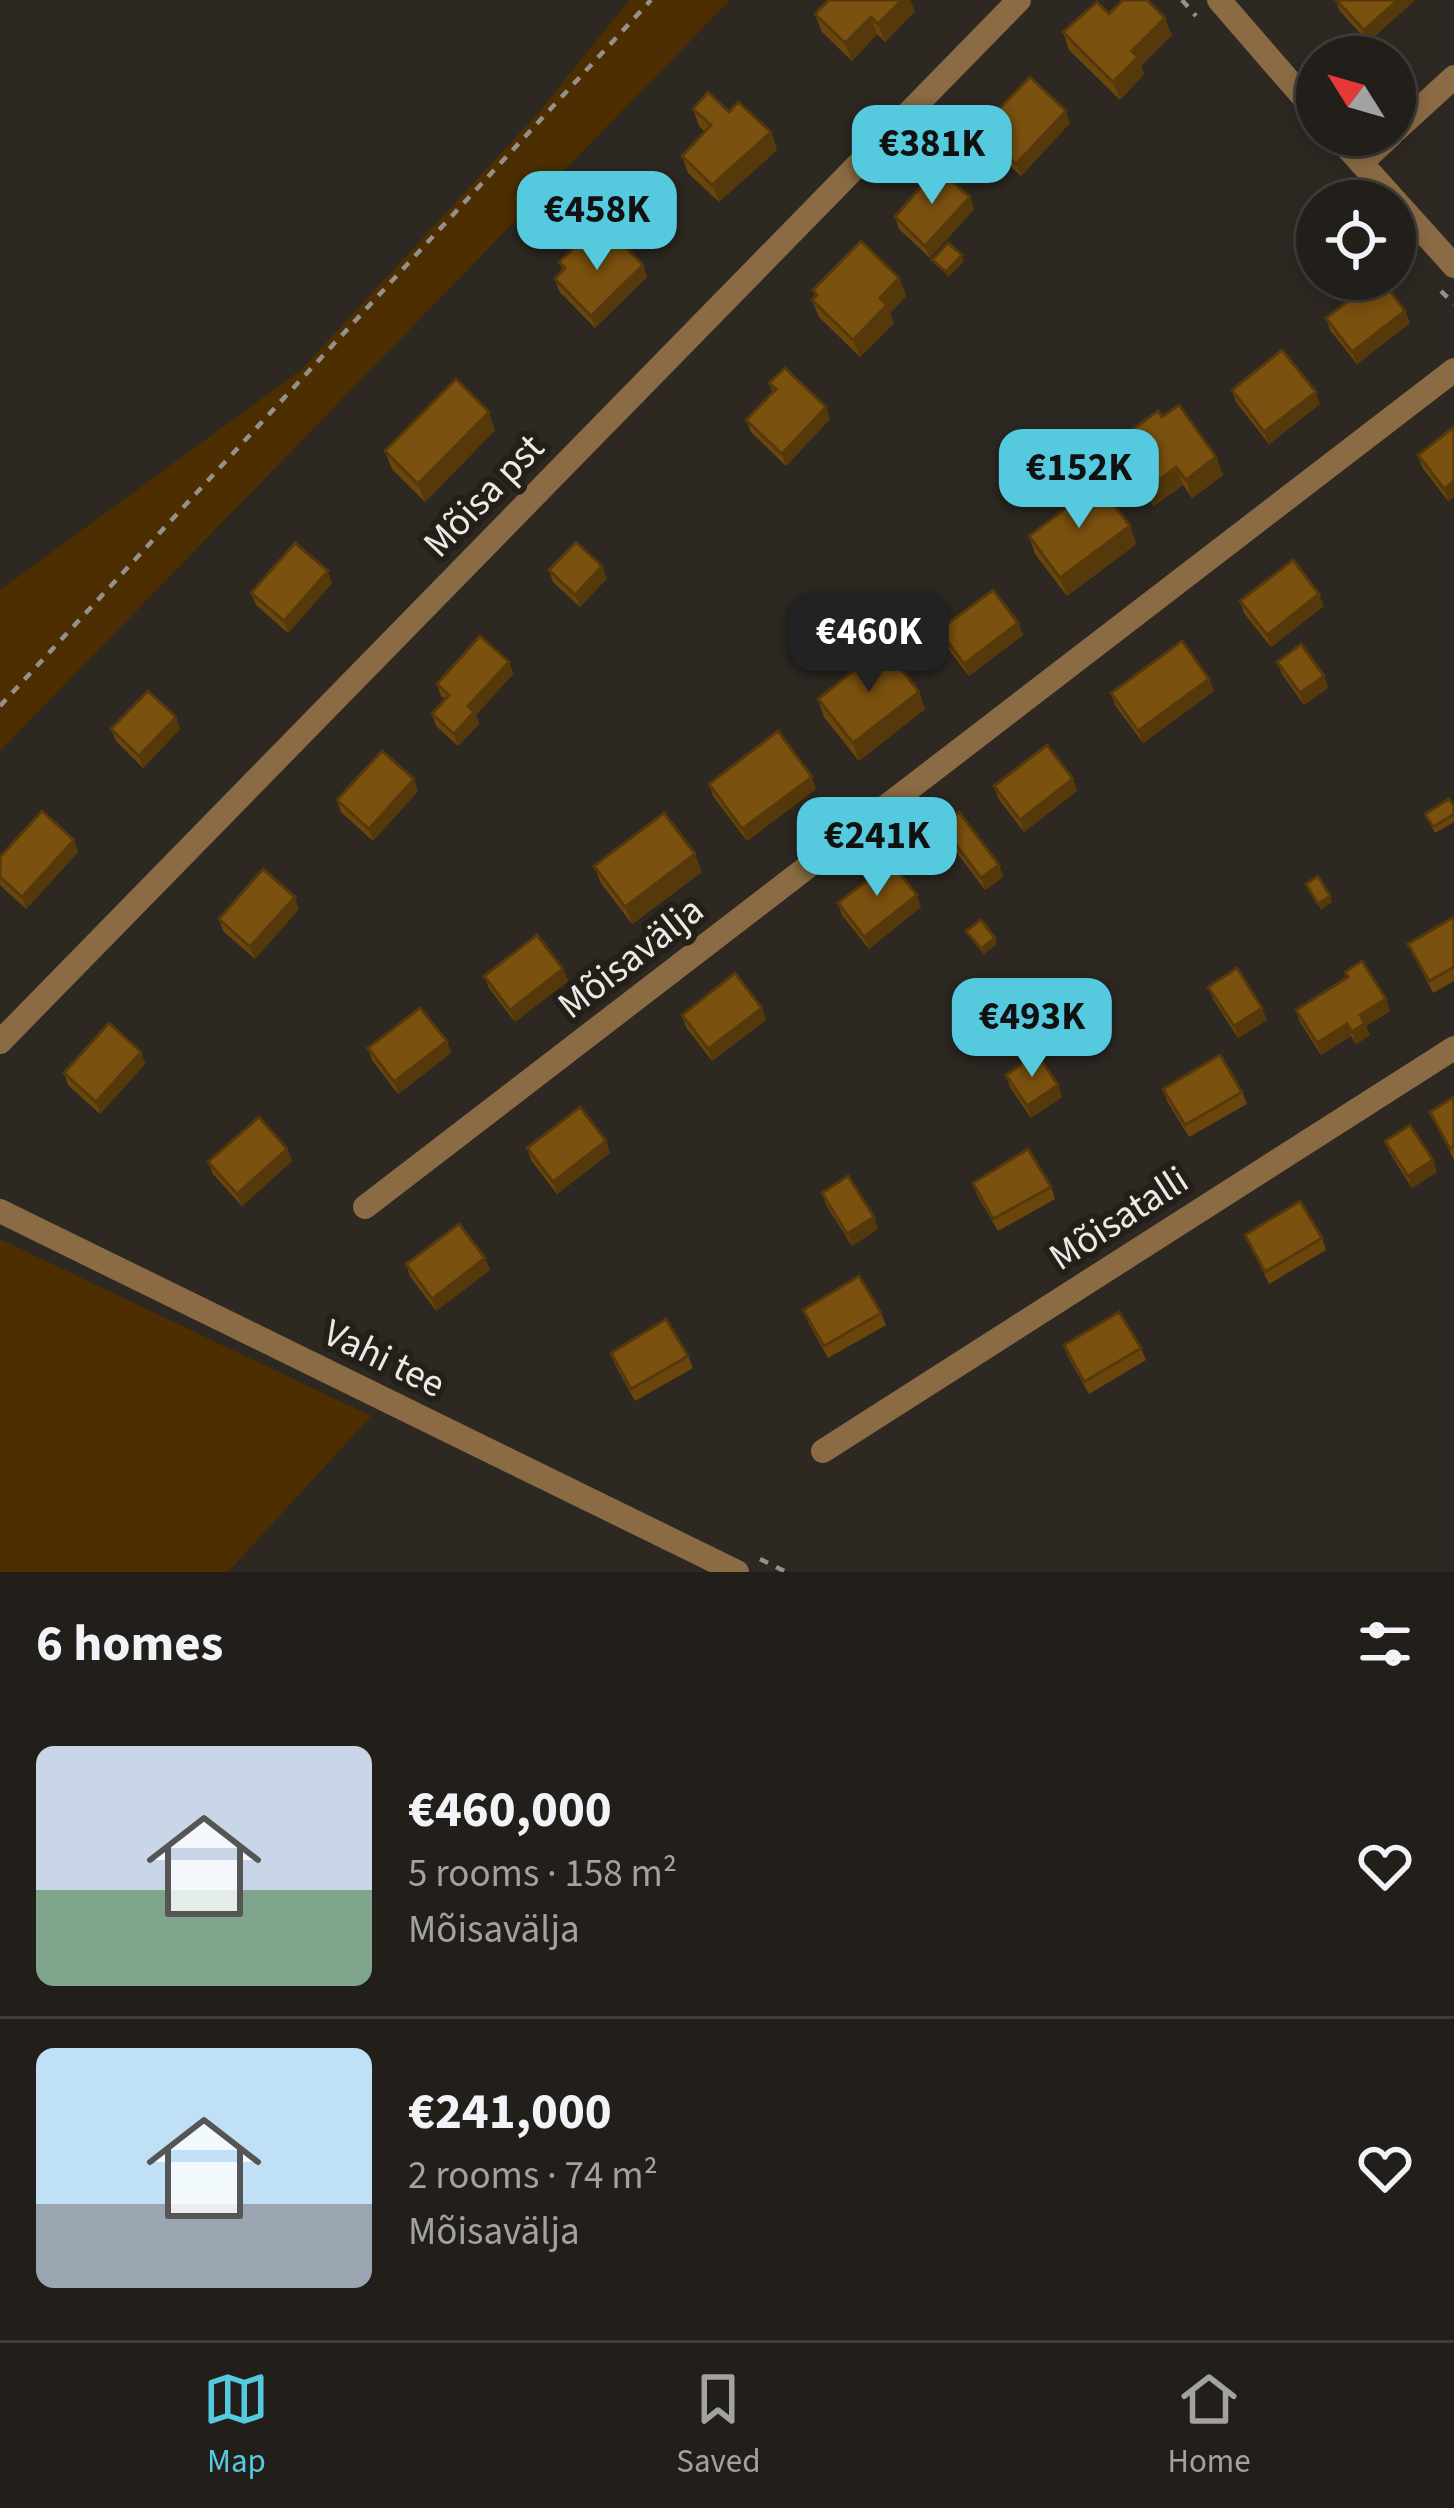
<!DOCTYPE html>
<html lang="en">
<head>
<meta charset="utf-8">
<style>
	body { margin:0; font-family:"Source Sans 3",sans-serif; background:#2e2b27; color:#f1f3f6; height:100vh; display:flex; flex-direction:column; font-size:45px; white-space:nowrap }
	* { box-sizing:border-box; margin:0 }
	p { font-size:39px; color:#a2a2a2 }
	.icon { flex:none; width:66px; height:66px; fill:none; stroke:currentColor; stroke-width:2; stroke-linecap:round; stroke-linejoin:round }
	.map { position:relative; height:1572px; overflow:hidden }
	.sheet { display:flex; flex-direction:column; background:#221e1a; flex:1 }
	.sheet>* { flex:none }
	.needle { width:78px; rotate:307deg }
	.tools { position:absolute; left:1296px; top:36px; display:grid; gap:24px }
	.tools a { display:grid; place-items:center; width:120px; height:120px; border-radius:50%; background:#221e1a; box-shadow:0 6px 18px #0003,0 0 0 3px #3f3c39; font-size:60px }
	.price { position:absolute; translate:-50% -102px; padding:0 27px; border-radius:24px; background:#55cadf; color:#111; font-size:39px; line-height:78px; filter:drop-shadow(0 3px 6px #0008) }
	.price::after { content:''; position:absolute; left:50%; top:72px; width:36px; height:27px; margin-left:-18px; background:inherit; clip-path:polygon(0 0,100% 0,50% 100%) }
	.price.active { background:#222; color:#fff }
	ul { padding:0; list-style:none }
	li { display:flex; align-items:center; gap:36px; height:300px; padding:0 36px }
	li+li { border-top:3px solid #3f3c39 }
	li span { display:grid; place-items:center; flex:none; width:336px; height:240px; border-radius:18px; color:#555 }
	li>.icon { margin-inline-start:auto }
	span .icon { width:144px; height:144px; fill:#fffc; stroke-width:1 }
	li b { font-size:51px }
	h2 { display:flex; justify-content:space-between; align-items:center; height:144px; padding:0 36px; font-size:51px }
	.tab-bar { display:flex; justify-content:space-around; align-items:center; height:168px; border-top:3px solid #3f3c39; background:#221e1a; font-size:33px; color:#a2a2a2 }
	.tab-bar a { display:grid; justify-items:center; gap:6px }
	.tab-bar .active { color:#55cadf }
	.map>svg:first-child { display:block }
</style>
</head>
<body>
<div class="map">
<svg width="1454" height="1572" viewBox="0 0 1454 1572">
	<rect width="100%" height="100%" fill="#2d2822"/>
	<!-- green -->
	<g fill="#4c2e00">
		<path d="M629 0H730L0 751V590L302 369 540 111Z"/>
		<path d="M0 1239 371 1416 228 1572H0Z"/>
	</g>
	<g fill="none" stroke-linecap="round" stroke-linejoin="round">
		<!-- path -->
		<g stroke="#94908b" stroke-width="4.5" stroke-dasharray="9 9" stroke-linecap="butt">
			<path d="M1182 0 1196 16"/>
			<path d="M1441 291 1454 304"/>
			<path d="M0 706 651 0"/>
			<path d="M760 1559 786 1572"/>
		</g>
		<!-- street -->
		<g stroke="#8b6b43" stroke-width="24">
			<path d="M1219 0 1317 113"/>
			<path d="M1395 131 1454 77"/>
			<path d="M1336 135 1454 266"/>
			<path d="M1361 163 1391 135"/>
			<path d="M0 1042 1019 0"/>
			<path d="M365 1207 1454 370"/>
			<path d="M0 1211 737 1572"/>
			<path d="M823 1451 1454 1048"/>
		</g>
	</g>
	<!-- wall -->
	<g fill="#6a460d">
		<path d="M1336 0H1415L1368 42 1339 10Z"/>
		<path d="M915 11 885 42 877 34 852 61 822 32 815 14Z"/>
		<path d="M1109 14 1172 35 1141 66 1144 74 1120 100 1069 50 1063 32Z"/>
		<path d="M693 109 729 112 771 132 777 150 719 202 688 173 682 156 705 132 699 126Z"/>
		<path d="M1070 123 1021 176 984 141 980 129Z"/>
		<path d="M970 197 974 209 930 258 899 229 895 217Z"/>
		<path d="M601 252 647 277 595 328 559 291 555 279 563 271 559 262Z"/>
		<path d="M899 278 906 296 890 313 894 323 860 357 819 317 812 300 815 297 813 290Z"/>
		<path d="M1405 311 1410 323 1357 364 1330 330 1326 318Z"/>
		<path d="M769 383 826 407 830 419 786 466 751 432 746 420 773 393Z"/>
		<path d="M1232 390 1320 404 1269 444 1236 402Z"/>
		<path d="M1162 417 1216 457 1223 475 1192 498 1183 485 1154 506 1121 461 1114 443Z"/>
		<path d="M1454 427V497L1448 501 1422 467 1418 455Z"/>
		<path d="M495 430 425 502 392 469 385 451Z"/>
		<path d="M1130 526 1136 544 1067 596 1035 554 1029 536Z"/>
		<path d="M549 570 607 578 580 607 553 582Z"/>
		<path d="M332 583 288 633 256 605 251 593Z"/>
		<path d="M1240 601 1324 606 1271 647 1244 613Z"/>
		<path d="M1018 623 1023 635 969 676 943 642 939 630Z"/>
		<path d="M509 662 513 674 476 715 479 724 458 746 436 726 432 714 445 699 441 696 437 684Z"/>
		<path d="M1277 662 1324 676 1328 688 1304 705 1282 674Z"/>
		<path d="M1209 679 1214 691 1143 743 1115 705 1111 693Z"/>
		<path d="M919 692 925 709 859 761 824 717 818 699Z"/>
		<path d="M111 729H180L143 768 116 741Z"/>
		<path d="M1073 779 1077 791 1024 832 998 798 994 786Z"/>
		<path d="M709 784 816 789 747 841 713 796Z"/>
		<path d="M418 791 373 841 341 812 337 800Z"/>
		<path d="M1454 806V822L1435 833 1425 814Z"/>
		<path d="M941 825 999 865 1003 877 985 890 945 837Z"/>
		<path d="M74 840 78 852 26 909 0 885V857Z"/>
		<path d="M594 866 702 872 632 924 601 883Z"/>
		<path d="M838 903 921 907 869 949 842 915Z"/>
		<path d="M299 909 255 959 223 931 219 919Z"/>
		<path d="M1454 917V981L1433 993 1408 944Z"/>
		<path d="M563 969 568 981 515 1022 489 988 484 976Z"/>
		<path d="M1345 972 1386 999 1390 1011 1366 1026 1370 1035 1356 1044 1351 1036 1321 1055 1300 1022 1296 1010 1347 978Z"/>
		<path d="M1208 987 1267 1020 1238 1038 1213 999Z"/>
		<path d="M762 1008 766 1020 712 1061 686 1027 682 1015Z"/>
		<path d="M447 1041 451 1053 398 1094 372 1060 368 1048Z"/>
		<path d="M141 1052 145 1064 100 1114 68 1085 64 1073Z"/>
		<path d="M1006 1075 1062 1097 1031 1118 1010 1087Z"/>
		<path d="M1163 1089 1242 1092 1247 1104 1189 1137 1167 1101Z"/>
		<path d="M1454 1097V1160L1430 1112Z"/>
		<path d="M606 1141 610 1153 557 1194 531 1160 527 1148Z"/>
		<path d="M1385 1141 1437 1172 1412 1188 1390 1153Z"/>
		<path d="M287 1149 292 1161 242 1206 213 1174 208 1162Z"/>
		<path d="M973 1183 1051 1187 1055 1199 998 1231 977 1195Z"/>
		<path d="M822 1193 878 1229 852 1246 826 1205Z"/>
		<path d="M1245 1235 1322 1238 1326 1250 1269 1284Z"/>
		<path d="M485 1258 490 1270 436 1311 410 1276 406 1264Z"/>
		<path d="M803 1310 881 1313 886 1325 828 1358 808 1322Z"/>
		<path d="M1064 1345 1141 1348 1146 1360 1089 1394 1068 1357Z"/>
		<path d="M611 1353 688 1356 693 1368 635 1401 615 1365Z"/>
	</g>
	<!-- shaded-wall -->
	<g fill="#56390a">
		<path d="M902 0H910L915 11 885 42 878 24Z"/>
		<path d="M1398 0H1415L1368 42 1364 30Z"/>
		<path d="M871 17 877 34 852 61 845 43Z"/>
		<path d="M1165 18 1172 35 1141 66 1144 74 1120 100 1113 82 1132 51Z"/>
		<path d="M1066 111 1070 123 1021 176 1016 164Z"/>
		<path d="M771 132 777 150 719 202 712 185Z"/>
		<path d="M970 197 974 209 930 258 925 246Z"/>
		<path d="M962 255 964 261 948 278 946 272Z"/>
		<path d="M643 265 647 277 595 328 591 316Z"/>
		<path d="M899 278 906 296 890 313 894 323 860 357 853 340 880 298Z"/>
		<path d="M1405 311 1410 323 1357 364 1352 352Z"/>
		<path d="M1316 392 1320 404 1269 444 1264 432Z"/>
		<path d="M826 407 830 419 786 466 782 454Z"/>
		<path d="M489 412 495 430 425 502 418 484Z"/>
		<path d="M1216 457 1223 475 1192 498 1186 480Z"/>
		<path d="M1176 467 1183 485 1154 506 1148 489Z"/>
		<path d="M1454 481V497L1448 501 1444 489Z"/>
		<path d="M1130 526 1136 544 1067 596 1060 578Z"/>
		<path d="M602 566 607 578 580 607 575 595Z"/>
		<path d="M328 571 332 583 288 633 284 621Z"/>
		<path d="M1319 594 1324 606 1271 647 1267 635Z"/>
		<path d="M1018 623 1023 635 969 676 964 664Z"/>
		<path d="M509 662 513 674 476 715 479 724 458 746 454 734 468 706Z"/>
		<path d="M1324 676 1328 688 1304 705 1300 693Z"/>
		<path d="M1209 679 1214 691 1143 743 1138 731Z"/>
		<path d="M919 692 925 709 859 761 853 743Z"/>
		<path d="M176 717 180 729 143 768 139 756Z"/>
		<path d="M812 777 816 789 747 841 742 829Z"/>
		<path d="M414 779 418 791 373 841 369 829Z"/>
		<path d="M1073 779 1077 791 1024 832 1020 820Z"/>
		<path d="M74 840 78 852 26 909 22 897Z"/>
		<path d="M695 854 702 872 632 924 625 907Z"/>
		<path d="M999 865 1003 877 985 890 981 878Z"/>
		<path d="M917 895 921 907 869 949 864 937Z"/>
		<path d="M1330 896 1332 902 1321 910 1318 904Z"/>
		<path d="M295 897 299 909 255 959 250 947Z"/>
		<path d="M995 938 997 944 983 955 981 949Z"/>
		<path d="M563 969 568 981 515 1022 510 1010Z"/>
		<path d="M1386 999 1390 1011 1366 1026 1370 1035 1356 1044 1352 1032 1360 1015Z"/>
		<path d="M762 1008 766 1020 712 1061 708 1049Z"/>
		<path d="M1262 1008 1267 1020 1238 1038 1234 1026Z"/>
		<path d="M1347 1024 1351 1036 1321 1055 1317 1043Z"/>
		<path d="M447 1041 451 1053 398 1094 394 1082Z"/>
		<path d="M141 1052 145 1064 100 1114 96 1102Z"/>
		<path d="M1058 1085 1062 1097 1031 1118 1027 1106Z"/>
		<path d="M606 1141 610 1153 557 1194 553 1182Z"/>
		<path d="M287 1149 292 1161 242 1206 237 1194Z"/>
		<path d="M1433 1160 1437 1172 1412 1188 1408 1176Z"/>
		<path d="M874 1217 878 1229 852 1246 847 1234Z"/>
		<path d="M485 1258 490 1270 436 1311 432 1299Z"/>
	</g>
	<!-- building -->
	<g fill="#7b510f" stroke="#56390a" stroke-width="3">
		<path d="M829 0H902L878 24 871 17 845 43 815 14Z"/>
		<path d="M1123 0H1147L1165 18 1132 51 1138 57 1113 82 1063 32 1097 2 1109 14Z"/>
		<path d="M1336 0H1398L1364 30Z"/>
		<path d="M1030 77 1066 111 1016 164 980 129Z"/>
		<path d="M708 92 729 112 738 102 771 132 712 185 682 156 711 125 693 109Z"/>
		<path d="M937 168 970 197 925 246 895 217Z"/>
		<path d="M585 237 601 252 616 237 643 265 591 316 555 279 565 268 559 262Z"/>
		<path d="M861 241 899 278 880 298 887 305 853 340 812 300 817 295 813 290Z"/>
		<path d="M948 243 962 255 946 272 932 260Z"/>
		<path d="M1377 279H1381L1405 311 1352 352 1326 318Z"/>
		<path d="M1282 350 1316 392 1264 432 1232 390Z"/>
		<path d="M785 368 826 407 782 454 746 420 776 389 769 383Z"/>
		<path d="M456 379 489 412 418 484 385 451Z"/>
		<path d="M1179 405 1216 457 1186 480 1176 467 1148 489 1114 443 1158 411 1162 417Z"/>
		<path d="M1454 427V481L1444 489 1418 455Z"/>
		<path d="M1098 484 1130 526 1060 578 1029 536Z"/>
		<path d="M576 542 602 566 575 595 549 570Z"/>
		<path d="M295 543 328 571 284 621 251 593Z"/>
		<path d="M1293 560 1319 594 1267 635 1240 601Z"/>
		<path d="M993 590 1018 623 964 664 939 630Z"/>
		<path d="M480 636 509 662 468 706 474 712 454 734 432 714 449 695 437 684Z"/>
		<path d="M1182 641 1209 679 1138 731 1111 693Z"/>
		<path d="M1301 644 1324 676 1300 693 1277 662Z"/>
		<path d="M884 647 919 692 853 743 818 699Z"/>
		<path d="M148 691 176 717 139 756 111 729Z"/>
		<path d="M778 731 812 777 742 829 709 784Z"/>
		<path d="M1047 745 1073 779 1020 820 994 786Z"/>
		<path d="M382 751 414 779 369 829 337 800Z"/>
		<path d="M1449 799 1454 806V814L1433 827 1425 814Z"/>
		<path d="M42 811 74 840 22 897 0 877V857Z"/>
		<path d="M959 812 999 865 981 878 941 825Z"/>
		<path d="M664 813 695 854 625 907 594 866Z"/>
		<path d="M891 862 917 895 864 937 838 903Z"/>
		<path d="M263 869 295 897 250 947 219 919Z"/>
		<path d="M1318 876 1330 896 1318 904 1306 884Z"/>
		<path d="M1454 917V967L1429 981 1408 944Z"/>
		<path d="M981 920 995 938 981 949 966 931Z"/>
		<path d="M537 935 563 969 510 1010 484 976Z"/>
		<path d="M1362 961 1386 999 1360 1015 1365 1023 1352 1032 1347 1024 1317 1043 1296 1010 1348 977 1345 972Z"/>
		<path d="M1237 968 1262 1008 1234 1026 1208 987Z"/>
		<path d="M735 973 762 1008 708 1049 682 1015Z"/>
		<path d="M420 1008 447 1041 394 1082 368 1048Z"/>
		<path d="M109 1023 141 1052 96 1102 64 1073Z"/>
		<path d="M1037 1054 1058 1085 1027 1106 1006 1075Z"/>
		<path d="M1220 1055 1242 1092 1185 1125 1163 1089Z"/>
		<path d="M1454 1097V1146L1450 1149 1430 1112Z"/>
		<path d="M580 1107 606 1141 553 1182 527 1148Z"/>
		<path d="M259 1117 287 1149 237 1194 208 1162Z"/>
		<path d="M1410 1125 1433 1160 1408 1176 1385 1141Z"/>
		<path d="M1028 1149 1051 1187 993 1219 973 1183Z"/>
		<path d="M848 1176 874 1217 847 1234 822 1193Z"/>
		<path d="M1300 1201 1322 1238 1265 1272 1245 1235Z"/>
		<path d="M459 1224 485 1258 432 1299 406 1264Z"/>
		<path d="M859 1276 881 1313 824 1346 803 1310Z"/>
		<path d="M1119 1312 1141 1348 1084 1382 1064 1345Z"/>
		<path d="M666 1319 688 1356 631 1389 611 1353Z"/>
	</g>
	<g text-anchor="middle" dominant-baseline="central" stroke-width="12" stroke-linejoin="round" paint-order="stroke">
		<!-- street labels -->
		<g font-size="39" fill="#edeae6" stroke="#241f19">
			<text transform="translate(484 496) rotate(-46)">Mõisa pst</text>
			<text transform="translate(631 958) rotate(-38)">Mõisavälja</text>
			<text transform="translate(1119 1219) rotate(-33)">Mõisatalli</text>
			<text transform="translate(384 1359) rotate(26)">Vahi tee</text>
		</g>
	</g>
</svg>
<div class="tools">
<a><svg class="needle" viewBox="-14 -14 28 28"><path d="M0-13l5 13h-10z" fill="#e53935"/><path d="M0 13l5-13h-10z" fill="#a2a2a2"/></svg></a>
<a><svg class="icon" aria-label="locate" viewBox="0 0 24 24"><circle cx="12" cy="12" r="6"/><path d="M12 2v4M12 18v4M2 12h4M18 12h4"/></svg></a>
</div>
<b class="price" style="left:932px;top:207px">€381K</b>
<b class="price" style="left:597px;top:273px">€458K</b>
<b class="price" style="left:1079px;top:531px">€152K</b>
<b class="price active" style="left:869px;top:695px">€460K</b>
<b class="price" style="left:877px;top:899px">€241K</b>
<b class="price" style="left:1032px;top:1080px">€493K</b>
</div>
<section class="sheet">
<h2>6 homes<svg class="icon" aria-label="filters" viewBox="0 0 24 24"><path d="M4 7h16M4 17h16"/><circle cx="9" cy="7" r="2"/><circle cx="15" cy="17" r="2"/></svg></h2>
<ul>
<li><span style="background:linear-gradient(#c9d6e8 60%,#7fa58c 0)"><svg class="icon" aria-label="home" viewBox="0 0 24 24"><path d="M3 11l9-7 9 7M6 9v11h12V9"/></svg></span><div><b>€460,000</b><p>5 rooms · 158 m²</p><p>Mõisavälja</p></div><svg class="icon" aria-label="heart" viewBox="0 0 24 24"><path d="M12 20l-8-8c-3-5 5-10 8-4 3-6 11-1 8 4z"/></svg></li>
<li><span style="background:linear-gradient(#bfe0f5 65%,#9aa5b1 0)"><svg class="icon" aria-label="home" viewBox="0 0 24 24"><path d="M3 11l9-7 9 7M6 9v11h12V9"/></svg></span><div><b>€241,000</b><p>2 rooms · 74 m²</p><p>Mõisavälja</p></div><svg class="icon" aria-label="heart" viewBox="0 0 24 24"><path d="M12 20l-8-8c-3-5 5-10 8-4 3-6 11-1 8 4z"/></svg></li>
</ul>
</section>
<nav class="tab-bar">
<a class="active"><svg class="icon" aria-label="map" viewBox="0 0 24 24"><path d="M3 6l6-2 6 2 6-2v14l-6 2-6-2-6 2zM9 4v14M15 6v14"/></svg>Map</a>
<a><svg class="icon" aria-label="saved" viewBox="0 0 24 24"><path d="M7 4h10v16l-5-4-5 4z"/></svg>Saved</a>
<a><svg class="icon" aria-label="home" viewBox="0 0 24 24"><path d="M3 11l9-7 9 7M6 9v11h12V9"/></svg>Home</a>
</nav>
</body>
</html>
